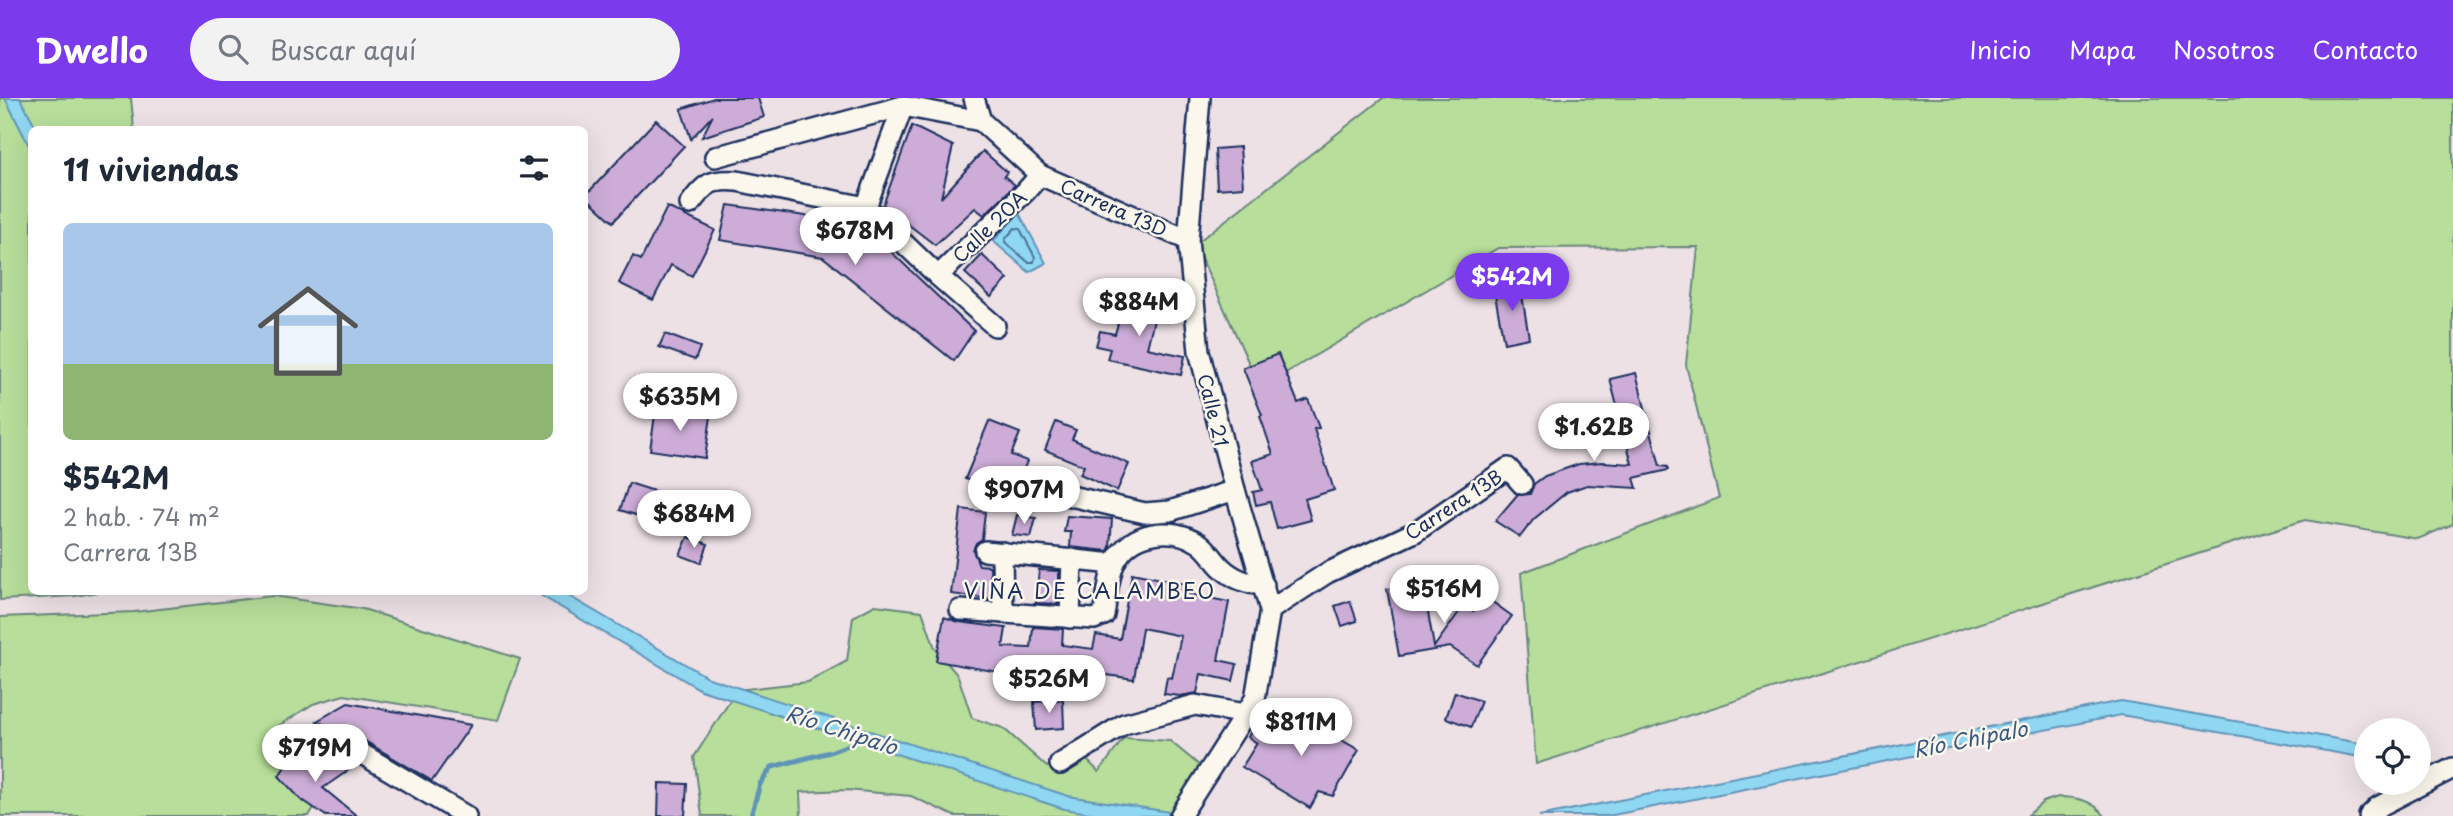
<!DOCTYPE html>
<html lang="es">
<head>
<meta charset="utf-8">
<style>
	body { margin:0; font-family:"Playpen Sans",sans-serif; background:#f2f2f3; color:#1f2937; height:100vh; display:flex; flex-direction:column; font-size:26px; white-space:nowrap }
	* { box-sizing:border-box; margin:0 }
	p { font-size:23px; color:#747a83 }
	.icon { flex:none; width:38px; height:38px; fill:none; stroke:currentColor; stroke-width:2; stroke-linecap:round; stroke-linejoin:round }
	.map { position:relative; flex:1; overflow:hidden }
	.drawer { position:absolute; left:28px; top:28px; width:560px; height:469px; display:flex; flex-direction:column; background:#fff; border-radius:10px; box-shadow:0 7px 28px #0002 }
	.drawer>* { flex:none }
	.buttons { position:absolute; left:2354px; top:620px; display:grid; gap:14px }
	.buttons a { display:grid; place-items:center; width:77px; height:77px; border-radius:50%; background:#fff; box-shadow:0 7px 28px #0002; font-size:35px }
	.price { position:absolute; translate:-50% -60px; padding:0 16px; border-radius:24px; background:#fff; color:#222; font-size:23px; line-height:46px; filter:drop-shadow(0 2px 4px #0008) }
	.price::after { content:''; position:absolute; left:50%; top:42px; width:21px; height:16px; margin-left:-10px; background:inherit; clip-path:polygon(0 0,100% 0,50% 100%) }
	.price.selected { background:#7c3aed; color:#fff }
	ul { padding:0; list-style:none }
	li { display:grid; align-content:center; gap:14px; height:371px; padding:0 35px }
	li+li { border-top:2px solid #e0e1e3 }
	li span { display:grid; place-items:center; height:217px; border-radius:10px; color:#555 }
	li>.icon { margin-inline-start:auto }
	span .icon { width:126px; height:126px; fill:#fffc; stroke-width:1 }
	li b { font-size:30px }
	h2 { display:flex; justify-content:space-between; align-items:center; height:84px; padding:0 35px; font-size:30px }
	header { display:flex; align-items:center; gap:42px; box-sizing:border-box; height:98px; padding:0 35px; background:#7c3aed; color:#fff }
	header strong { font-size:33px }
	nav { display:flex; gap:38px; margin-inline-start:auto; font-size:24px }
	.search { width:490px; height:63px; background:#f2f2f3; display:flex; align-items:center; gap:18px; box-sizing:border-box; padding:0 24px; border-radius:38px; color:#747a83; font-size:26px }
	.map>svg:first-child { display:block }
</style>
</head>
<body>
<header>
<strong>Dwello</strong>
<div class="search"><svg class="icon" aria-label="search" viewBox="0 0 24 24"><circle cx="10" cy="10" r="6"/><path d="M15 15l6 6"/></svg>Buscar aquí</div>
<nav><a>Inicio</a><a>Mapa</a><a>Nosotros</a><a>Contacto</a></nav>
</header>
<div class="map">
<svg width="2453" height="718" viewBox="0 0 2453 718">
	<rect width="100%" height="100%" fill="#ede1e6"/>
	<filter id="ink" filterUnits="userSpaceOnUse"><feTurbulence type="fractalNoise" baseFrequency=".0143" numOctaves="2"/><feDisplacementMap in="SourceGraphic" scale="14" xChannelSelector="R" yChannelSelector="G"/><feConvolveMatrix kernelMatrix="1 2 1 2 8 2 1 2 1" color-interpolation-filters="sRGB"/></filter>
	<g filter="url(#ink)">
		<!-- green -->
		<g fill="#b7de9a" stroke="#69867c" stroke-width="2">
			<path d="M0 0H131L134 31 32 32V494H98L75 498 0 502Z"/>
			<path d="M1383 0H2453V426L2418 441 2305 422 1536 666 1521 475 1719 400 1686 267 1698 149 1498 150 1260 290 1195 146Z"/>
			<path d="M273 498 363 511 520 561 498 622 344 597 313 606 277 629 321 697 309 718H0V519L134 514Z"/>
			<path d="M875 507 922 513 935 550 958 578 972 620 1003 630 1047 669 1074 649 1099 674 1124 640 1170 643 1206 673 1174 718H954L911 698 847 692 800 694 801 718H702L694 659 737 592 808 584 847 563 853 519Z"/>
			<path d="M2058 699C2076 699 2093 702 2105 718H2027L2043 704Z"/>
		</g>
		<!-- water -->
		<g fill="#90d7f2" stroke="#6194b7" stroke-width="2">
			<path d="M5 0H20L37 31 32 32 31 52Z"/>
			<path d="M1019 115 1046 165 1029 174 993 143Z"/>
			<path d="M535 494H562L709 580 1068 698 1195 718H1107L1064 711 701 592Z"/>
			<path d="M2121 603 2366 646V660L2121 617 1608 718H1539Z"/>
		</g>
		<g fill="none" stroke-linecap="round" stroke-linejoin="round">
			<!-- shore -->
			<path stroke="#4a7299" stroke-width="2" d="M1015 130 1020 131 1035 159 1034 164H1028L1005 144 1006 140Z"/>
			<!-- stream -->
			<path stroke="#6194b7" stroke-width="5" d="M751 718 760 686 772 669 830 654 864 641"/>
		</g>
		<!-- building -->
		<g fill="#cdadd8" stroke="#1b2f5e" stroke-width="2">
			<path d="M714 0H758L764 19 702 39 713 17 691 41 681 11Z"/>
			<path d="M656 22 684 48 613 124 585 98Z"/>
			<path d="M912 28 953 48 941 100 983 53 1007 74 1004 78 1015 87 984 117 975 110 935 147 883 107Z"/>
			<path d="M1240 49 1243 89 1217 91 1215 51Z"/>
			<path d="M728 107 862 126 974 233 954 263 823 159 720 142Z"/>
			<path d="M667 109 715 132 692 178 671 167 653 202 619 185 633 158 641 162Z"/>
			<path d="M982 157 1008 181 991 199 965 175Z"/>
			<path d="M1520 185 1529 240 1504 245 1494 192Z"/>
			<path d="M1139 192 1160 197 1147 250 1185 258 1181 277 1107 261 1110 251 1096 248 1100 233 1115 236 1123 207 1131 209 1132 205 1137 204Z"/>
			<path d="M665 236 700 249 695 262 659 249Z"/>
			<path d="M1278 256 1298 305 1308 301 1319 330 1314 331 1334 392 1305 401 1311 422 1277 431 1270 404 1256 407 1253 394 1262 392 1252 363 1273 356 1260 318 1262 317 1243 270Z"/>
			<path d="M1636 275 1660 368 1668 369V372L1634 380 1637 390 1587 387 1567 394 1534 421 1520 439 1495 423 1517 397 1530 396 1534 386 1545 378 1579 366 1602 364 1632 366 1610 281Z"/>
			<path d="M656 310 711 318 705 360 650 352Z"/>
			<path d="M989 323 1020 335 1011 357 1027 363 1013 399 965 381Z"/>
			<path d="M1056 324 1076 332 1072 341 1129 366 1117 393 1080 376 1084 368 1045 352Z"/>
			<path d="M629 385 701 408 692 435 620 412Z"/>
			<path d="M961 411 985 414 982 441 976 445 973 452 979 467 990 468 991 501 951 496Z"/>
			<path d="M1017 417 1036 420 1031 439 1012 437Z"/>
			<path d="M1067 418 1112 421 1110 449 1108 453 1070 449 1071 434H1064Z"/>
			<path d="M688 439 708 446 701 465 680 457Z"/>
			<path d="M1039 472 1059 473 1058 506 1036 505Z"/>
			<path d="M1132 475 1191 487 1189 496 1229 504 1218 562 1237 566 1233 583 1201 576 1197 595 1180 598 1164 596 1167 579 1172 580 1181 538 1142 530 1134 581 1080 573V578L1025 570V573L999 572 998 574 936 563 944 519 959 524 1006 530 1003 549 1031 550 1033 529 1063 531 1062 547 1093 551 1096 537 1120 541Z"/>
			<path d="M1423 485 1434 549 1464 507 1473 513 1484 498 1512 518 1477 567 1450 549 1399 558 1387 491Z"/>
			<path d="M1350 503 1357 523 1342 528 1335 508Z"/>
			<path d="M1455 594 1481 603 1471 629 1446 620Z"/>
			<path d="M1063 602 1064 630 1036 632 1034 604Z"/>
			<path d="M348 605 471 627 432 683 348 633H336L317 623Z"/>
			<path d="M1316 609 1337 621 1329 635 1359 652 1333 698 1319 694 1310 710 1242 669 1257 645 1248 639 1258 622 1294 640 1301 629 1304 630Z"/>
			<path d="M293 656 349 672 323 690 357 718H326L304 703 303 704 279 678Z"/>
			<path d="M659 685 687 686 685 718H658Z"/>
		</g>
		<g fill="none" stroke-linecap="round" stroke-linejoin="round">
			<defs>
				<g id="minor">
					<path d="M974 0 981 23 1040 77 1188 142"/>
					<path d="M715 59 903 8 981 23"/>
					<path d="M690 106C706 85 710 81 737 83L866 109 938 178 995 228"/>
					<path d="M866 109 903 8"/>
					<path d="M938 178 1026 93 1040 77"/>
					<path d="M1031 389 1145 415 1170 413 1235 392"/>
					<path d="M985 453 1114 466"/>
					<path d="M1002 454 1003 515"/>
					<path d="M960 512 1094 521 1104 517C1107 501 1108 479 1115 464 1130 433 1172 427 1199 445 1208 451 1213 461 1221 469 1232 480 1248 486 1264 487"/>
					<path d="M1270 512 1327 475 1415 434 1508 370 1522 386"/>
					<path d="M1070 520 1072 461"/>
					<path d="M342 644 466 718"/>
					<path d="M1060 666 1124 626 1195 607 1245 616"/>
					<path d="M1180 718 1255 601 1270 512 1235 392 1199 253 1188 142 1200 0"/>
					<path d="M2369 718 2378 709 2453 670"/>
				</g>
			</defs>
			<!-- minor casing -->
			<use href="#minor" stroke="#1b2f5e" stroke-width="24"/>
			<!-- minor -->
			<use href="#minor" stroke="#fbf7ec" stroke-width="19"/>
		</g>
	</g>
	<g text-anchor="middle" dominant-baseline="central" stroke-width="5" stroke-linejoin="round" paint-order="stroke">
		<!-- street labels -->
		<g font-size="19" fill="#1b2f5e" stroke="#fbf7ec">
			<text transform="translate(1114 109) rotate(24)">Carrera 13D</text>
			<text transform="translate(989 128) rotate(-44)">Calle 20A</text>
			<text transform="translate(1214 312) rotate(76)">Calle 21</text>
			<text transform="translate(1453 406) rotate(-33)">Carrera 13B</text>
		</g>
		<!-- neighbourhood labels -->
		<g font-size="21" letter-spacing="2" fill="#1b2f5e" stroke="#fbf7ec">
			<text x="1090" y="492">VIÑA DE CALAMBEO</text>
		</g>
		<!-- water labels -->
		<g font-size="21" font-style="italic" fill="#385983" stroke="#fbf7ec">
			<text transform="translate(842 631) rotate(18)">Río Chipalo</text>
			<text transform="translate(1970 640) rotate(-11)">Río Chipalo</text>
		</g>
	</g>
</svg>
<div class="buttons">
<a><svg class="icon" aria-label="locate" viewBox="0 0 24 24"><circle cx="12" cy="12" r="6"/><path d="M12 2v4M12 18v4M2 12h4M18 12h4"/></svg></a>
</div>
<b class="price" style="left:855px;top:169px">$678M</b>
<b class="price selected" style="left:1512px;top:215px">$542M</b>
<b class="price" style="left:1139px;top:240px">$884M</b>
<b class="price" style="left:680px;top:335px">$635M</b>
<b class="price" style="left:1594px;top:365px">$1.62B</b>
<b class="price" style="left:1024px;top:428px">$907M</b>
<b class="price" style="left:694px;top:452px">$684M</b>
<b class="price" style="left:1444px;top:527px">$516M</b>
<b class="price" style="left:1049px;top:617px">$526M</b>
<b class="price" style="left:1301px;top:660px">$811M</b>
<b class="price" style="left:315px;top:686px">$719M</b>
<section class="drawer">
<h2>11 viviendas<svg class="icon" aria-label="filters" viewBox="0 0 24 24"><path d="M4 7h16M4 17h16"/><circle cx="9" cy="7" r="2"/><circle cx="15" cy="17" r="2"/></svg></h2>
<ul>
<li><span style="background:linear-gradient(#a9c7e8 65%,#8fb573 0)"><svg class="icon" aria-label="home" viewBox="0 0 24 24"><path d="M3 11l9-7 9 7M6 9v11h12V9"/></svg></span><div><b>$542M</b><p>2 hab. · 74 m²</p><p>Carrera 13B</p></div></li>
</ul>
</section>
</div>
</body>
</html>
